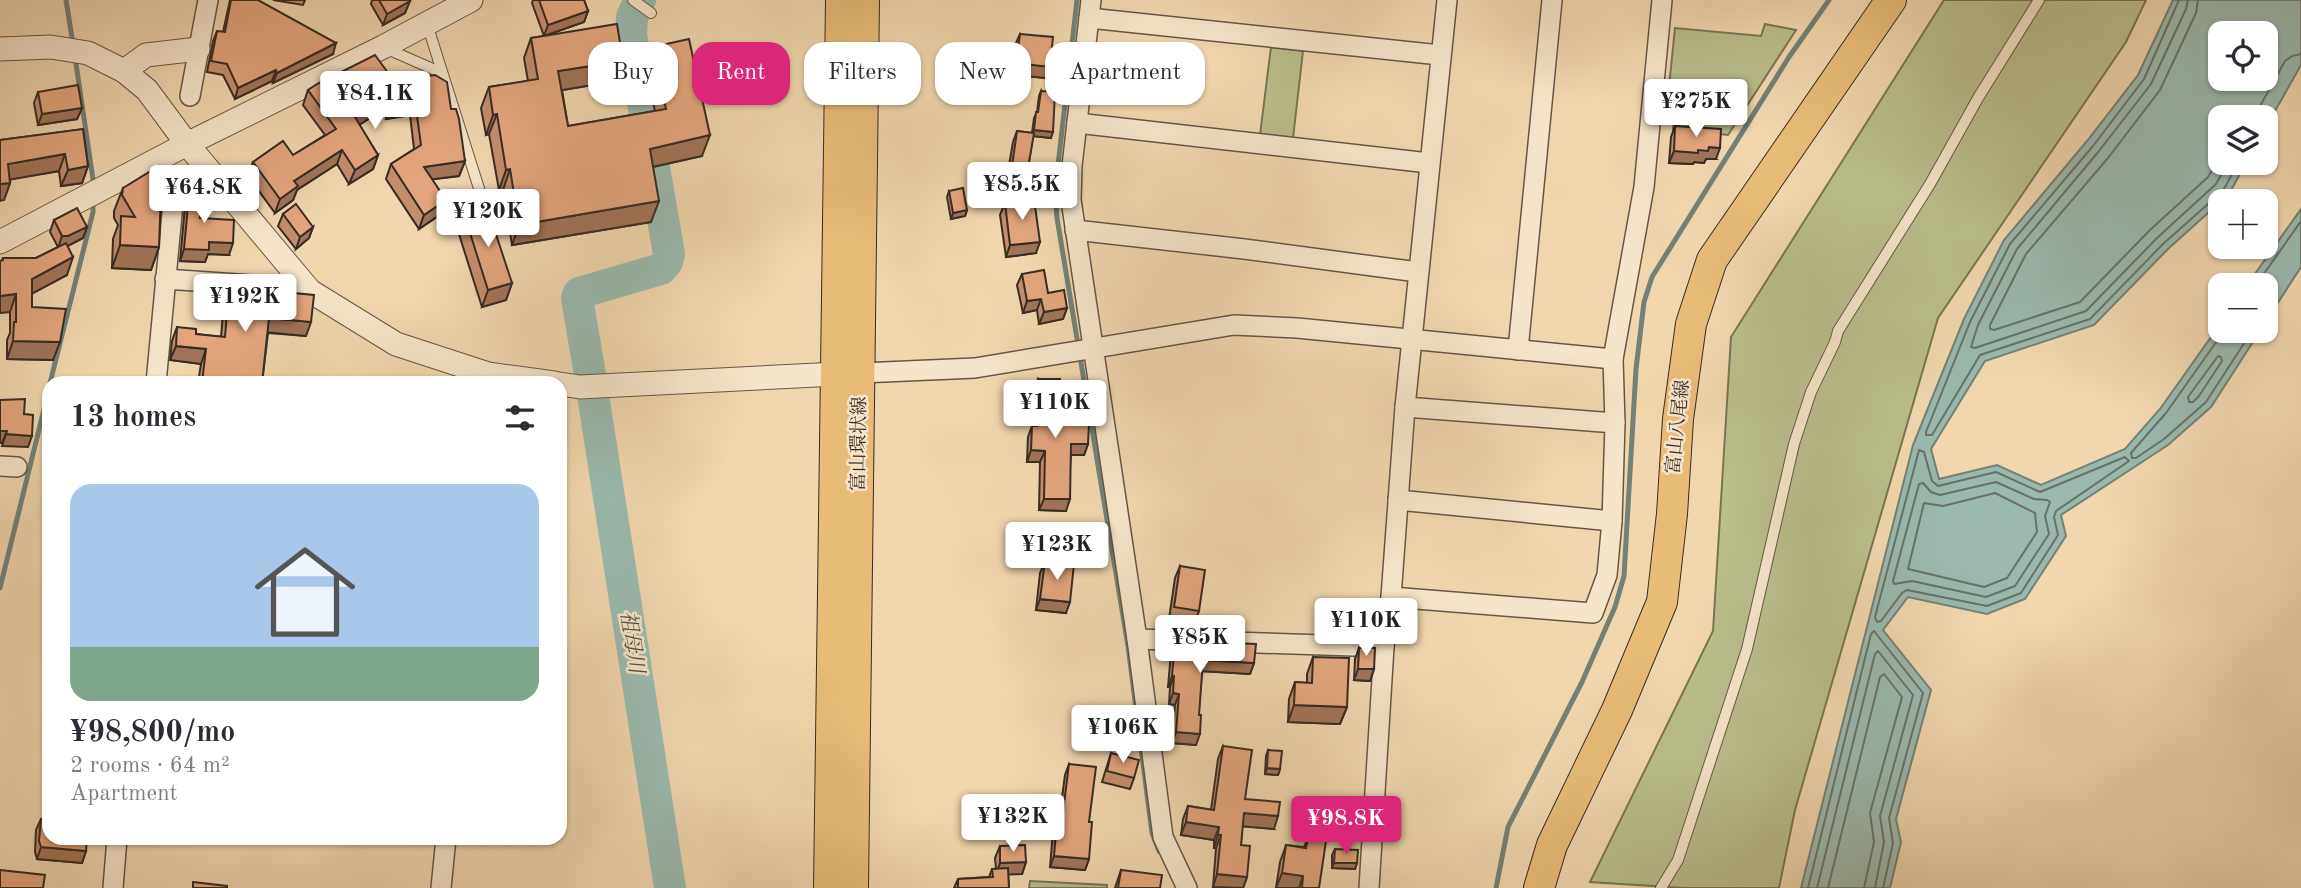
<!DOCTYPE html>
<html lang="en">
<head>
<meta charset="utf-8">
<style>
	body { margin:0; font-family:"Old Standard TT","Noto Serif JP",serif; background:#f7f7f7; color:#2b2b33; height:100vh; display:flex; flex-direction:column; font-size:26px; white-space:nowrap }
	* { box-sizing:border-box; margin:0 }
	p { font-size:23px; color:#7c7c81 }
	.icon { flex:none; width:38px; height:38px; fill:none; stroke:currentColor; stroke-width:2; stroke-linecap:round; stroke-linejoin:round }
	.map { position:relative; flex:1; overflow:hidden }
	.details { position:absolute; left:42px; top:376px; width:525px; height:469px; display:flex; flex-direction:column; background:#fff; border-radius:21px; box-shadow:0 2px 5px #0004 }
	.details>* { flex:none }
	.hud { position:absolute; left:588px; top:42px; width:665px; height:63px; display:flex; gap:14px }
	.buttons { position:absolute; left:2208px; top:21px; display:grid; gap:14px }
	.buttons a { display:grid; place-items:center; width:70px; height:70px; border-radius:14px; background:#fff; box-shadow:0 2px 5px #0004; font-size:35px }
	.price { position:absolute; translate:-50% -60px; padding:0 16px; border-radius:7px; background:#fff; color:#222; font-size:23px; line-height:46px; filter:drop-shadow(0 2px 4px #0008) }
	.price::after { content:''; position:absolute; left:50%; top:42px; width:21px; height:16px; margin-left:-10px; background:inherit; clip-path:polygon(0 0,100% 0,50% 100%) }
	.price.current { background:#db2777; color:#fff }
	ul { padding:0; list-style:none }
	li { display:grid; align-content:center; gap:14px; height:371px; padding:0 28px }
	li span { display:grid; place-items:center; height:217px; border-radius:21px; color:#555 }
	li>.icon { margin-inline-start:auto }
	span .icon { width:126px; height:126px; fill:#fffc; stroke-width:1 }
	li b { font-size:30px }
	h2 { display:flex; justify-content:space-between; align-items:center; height:84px; padding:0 28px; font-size:30px }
	.chip { padding:0 24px; border-radius:21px; background:#fff; box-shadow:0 2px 5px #0004; font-size:24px; line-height:63px }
	.chip.current { background:#db2777; color:#fff }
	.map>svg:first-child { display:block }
</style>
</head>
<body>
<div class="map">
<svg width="2301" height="888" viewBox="0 0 2301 888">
	<rect width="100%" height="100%" fill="#f0d7ae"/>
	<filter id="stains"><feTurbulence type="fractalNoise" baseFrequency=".00286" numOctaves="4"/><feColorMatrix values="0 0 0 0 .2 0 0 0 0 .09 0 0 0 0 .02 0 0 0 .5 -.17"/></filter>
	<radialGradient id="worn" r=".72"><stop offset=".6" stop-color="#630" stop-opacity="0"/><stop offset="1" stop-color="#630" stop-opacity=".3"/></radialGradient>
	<!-- green -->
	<g fill="#b9be8b" stroke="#787557" stroke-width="2">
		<path d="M1944 0H2146L2126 42 1938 318 1795 810 1779 888H1684L1590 882 1713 631 1731 337Z"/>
		<path d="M1765 24 1796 30 1728 135 1673 129 1674 116H1666L1675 28 1761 36Z"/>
		<path d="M1271 47 1303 51 1293 138 1260 135Z"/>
		<path d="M1030 881 1107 885V888H1029Z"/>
	</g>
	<!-- water -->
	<g fill="#9bb9af" stroke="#738177" stroke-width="2" fill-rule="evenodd">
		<path d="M2173 0H2301V65L2266 127V117H2221V163H2246L2229 194 2168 249 2094 325 1985 361 1931 449 1939 479 1997 465 2041 485 2125 449 2160 409 2221 323V331H2260L2211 407 2168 445 2061 515 2066 536 2025 599 1987 614 1908 597 1883 630 1931 690 1896 819 1901 842 1890 888H1801L1913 445 1964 319 2004 240 2087 141 2138 75ZM2221 33H2266V79H2221Z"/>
		<path d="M2301 209V267L2266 321V285H2247Z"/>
	</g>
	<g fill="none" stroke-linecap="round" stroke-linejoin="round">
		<!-- shore -->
		<g stroke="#687269" stroke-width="2">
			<path d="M2179 0 2144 79 2093 146 2010 244 1970 322 1926 432V435H1932L1980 355 2090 319 2163 244 2217 196 2224 189 2238 163"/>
			<path d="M2188 0 2186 9 2151 84 2099 151 2017 249 1978 325 1971 347 1975 348 2086 311 2157 238 2216 184 2228 163"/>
			<path d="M2198 0 2196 13 2160 90 2108 158 2026 254 1990 325V329L1994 330 2080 302 2150 230 2208 177 2221 155"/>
			<path d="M2254 117 2285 61 2292 56 2301 54"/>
			<path d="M2256 285 2301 221"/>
			<path d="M2224 331 2166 413 2131 453 2132 458H2136L2164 439 2206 402 2252 331"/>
			<path d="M2218 356 2221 357 2222 361 2199 396 2193 402H2189L2188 397Z"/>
			<path d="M1919 450 1924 452 1932 481 1938 486 1996 472 2040 492 2125 457 2129 461 2056 511 2054 517 2058 535 2021 593 1987 606 1907 590 1902 593 1881 621 1877 622 1875 617Z"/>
			<path d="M1996 482 2034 499 2047 500 2050 502 2045 516 2049 534 2015 586 1986 597 1912 581 1894 584 1893 581 1919 484 1923 483 1931 492 1940 495Z"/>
			<path d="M1995 493 2035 513 2037 532 2007 578 1984 587 1908 569 1924 503 1943 506Z"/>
			<path d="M1808 888 1871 634 1874 631 1923 693 1889 818 1893 843 1883 888"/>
			<path d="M1817 888 1875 654 1878 651 1913 695 1880 816 1884 842 1875 888"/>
			<path d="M1828 888 1880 677 1884 674 1902 697 1870 813 1874 842 1864 888"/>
		</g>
		<!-- stream -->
		<g stroke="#738177" stroke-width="5">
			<path d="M66 0 73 44"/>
			<path d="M1077 0 1055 191 1057 218 1128 646 1152 833 1159 851"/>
			<path d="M75 57 94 186"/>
			<path d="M50 383 93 212V199"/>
			<path d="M0 588 49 389"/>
			<path d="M1496 888 1508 827 1582 682 1615 607 1624 576 1636 369 1644 302 1652 277 1789 57 1829 0"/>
		</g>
		<!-- river -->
		<g stroke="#9bb9af" stroke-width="32">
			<path d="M590 375 577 298 579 293 661 269 667 262 669 254 631 34 632 17 640 0"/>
			<path d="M593 395 670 888"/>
		</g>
		<defs>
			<g id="service">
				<path d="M633 0 651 13"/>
				<path d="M427 24 489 220"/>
				<path d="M385 48 442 73"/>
				<path d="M1661 888 1678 860 1747 649 1794 444 1811 392 1835 342 1838 331 1930 184 1978 98 2039 0"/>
			</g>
			<g id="minor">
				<path d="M1091 0 1072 166 1071 200 1137 639 1163 837 1187 888"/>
				<path d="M1089 18 1440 55"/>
				<path d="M190 96 208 0"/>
				<path d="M1077 123 1429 163"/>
				<path d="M1075 230 1244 249 1418 272"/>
				<path d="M165 279 280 287 296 275"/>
				<path d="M1518 350 1552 0"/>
				<path d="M861 373 975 368 1234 325 1297 328 1613 359"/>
				<path d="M156 383 174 193"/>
				<path d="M1405 407 1615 423"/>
				<path d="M0 466 17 467"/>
				<path d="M1398 500 1612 521"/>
				<path d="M1391 597 1593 613 1607 575 1612 521 1615 423 1613 359 1644 187 1662 0"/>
				<path d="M1137 639 1384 647"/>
				<path d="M113 888 117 838"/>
				<path d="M441 888 446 838"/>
				<path d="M1369 888 1384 647 1391 597 1405 407 1447 0"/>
			</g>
			<g id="tertiary">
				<path d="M0 49 51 47 88 53 124 71 147 90 187 144 310 291 396 344 488 374 554 383"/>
				<path d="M124 71 146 55 198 49"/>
				<path d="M0 242 187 144 383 47 471 0"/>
				<path d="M560 384 580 387 837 374"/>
			</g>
			<g id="primary">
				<path d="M829 888 841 0"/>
				<path d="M853 888 864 0"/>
				<path d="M1539 888 1552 845 1617 710 1662 602 1672 514 1678 419 1691 324 1712 260 1891 0"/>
			</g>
		</defs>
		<!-- service casing -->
		<use href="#service" stroke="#645746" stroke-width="12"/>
		<!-- minor casing -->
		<use href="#minor" stroke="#645746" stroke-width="22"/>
		<!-- tertiary casing -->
		<use href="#tertiary" stroke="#645746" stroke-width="25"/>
		<!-- primary casing -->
		<use href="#primary" stroke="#362c23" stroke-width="32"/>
		<!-- service -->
		<use href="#service" stroke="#f5e5ca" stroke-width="10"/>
		<!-- minor -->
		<use href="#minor" stroke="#f5e5ca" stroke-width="19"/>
		<!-- tertiary -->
		<use href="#tertiary" stroke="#f5e5ca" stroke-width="23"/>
		<!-- primary -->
		<use href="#primary" stroke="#e8bc77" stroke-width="30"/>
	</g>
	<!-- wall -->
	<g fill="#c48e6b" stroke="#362c23" stroke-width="2">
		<path d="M230 0H258L333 54 273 83 272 81 235 99 223 75 207 72 213 41 217 31 223 32Z"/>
		<path d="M273 0H305L303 5Z"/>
		<path d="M372 0H409L405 13 383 25 371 4Z"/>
		<path d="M533 0H584L588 11 584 22 547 35 623 61 616 81 562 90 568 126 655 111 645 67 653 47 702 156 653 167 651 222 512 245 503 190H499L489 134 486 135 481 108 489 87 528 81 524 58 531 38 544 36 532 3Z"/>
		<path d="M1020 34 1046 78 1012 75 1015 45Z"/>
		<path d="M394 81 451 109 465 161 459 176 432 179 441 214 419 229 386 179 391 164 414 149 410 115 386 119 385 108 359 125 378 155 373 169 349 184 337 164 297 190 293 200 275 213 248 176 253 162 293 155 325 135 303 105 308 90Z"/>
		<path d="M1041 91 1051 138 1033 136 1028 168 1024 180 1007 177 1013 142 1017 131 1032 133 1034 118 1037 112 1039 96Z"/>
		<path d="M38 92 82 108 77 119 38 125 34 103Z"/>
		<path d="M1675 126 1716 159H1706L1704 163 1694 162 1693 164 1669 163 1671 137Z"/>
		<path d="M83 129 88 166 82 183 61 186 59 171 10 179V183L4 200 0 140Z"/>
		<path d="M190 183 200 218 229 255 208 254 205 262 180 261 186 195Z"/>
		<path d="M123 188 160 214 159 247 151 270 112 268 113 239 118 225 114 218V211Z"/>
		<path d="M949 191 967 210 965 216 951 219 947 197Z"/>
		<path d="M1005 203 1036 253 1006 257 1000 215Z"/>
		<path d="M283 214 313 227 309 238 296 249 278 226Z"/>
		<path d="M464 214 512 283 506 300 482 307 458 231Z"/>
		<path d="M54 220 87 227 83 238 67 246V275L32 293V307L53 360 7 359V340L10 333V312L2 260 3 258H36L58 247 50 232Z"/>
		<path d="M1022 274 1067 308 1063 319 1039 324 1037 310 1023 313 1017 285Z"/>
		<path d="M229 287 306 336 268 333 262 383H198L201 364 170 360 172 341 177 327 196 334 221 337 224 301Z"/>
		<path d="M1038 379 1059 424 1088 444 1084 455H1071L1066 511 1039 510 1040 462H1027L1028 437 1032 426H1033V391Z"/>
		<path d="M1045 561 1066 613 1036 610 1040 573Z"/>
		<path d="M1180 566 1199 611 1195 622 1169 619 1175 578Z"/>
		<path d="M1175 641 1254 663 1250 674 1202 671 1196 745 1172 743 1175 705 1169 704 1170 687H1168L1171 652Z"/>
		<path d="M1359 648 1374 669 1370 681 1354 680 1355 659Z"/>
		<path d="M1313 657 1347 707 1340 724 1288 722 1289 699 1295 682 1307 683V674Z"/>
		<path d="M1223 746 1245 799 1274 829 1242 826 1241 845 1247 877 1243 888 1213 887 1216 848H1214V840L1181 835 1183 819 1188 806 1211 810 1218 759Z"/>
		<path d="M1268 750 1280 769 1278 775 1265 774 1266 756Z"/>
		<path d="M1111 753 1134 778 1130 789 1102 782Z"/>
		<path d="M1069 764 1089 822V859L1085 870 1050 867 1053 832 1057 820H1059L1065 775Z"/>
		<path d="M41 819 86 851 82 863 37 859 35 852 36 830Z"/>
		<path d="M1308 838 1319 888H1276L1280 862 1286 845 1304 847Z"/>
		<path d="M1000 846 1026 862 1022 874H1008L1009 888H954L958 879 989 877 992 869H996L995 858Z"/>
		<path d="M1335 849 1357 863 1355 869 1332 868V855Z"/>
		<path d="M1121 870 1160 888H1115Z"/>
	</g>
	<!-- shaded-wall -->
	<g fill="#a07457" stroke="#362c23" stroke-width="2">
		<path d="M410 1 405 13 383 25 387 14Z"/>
		<path d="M588 11 584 22 544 36 548 25Z"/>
		<path d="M336 43 333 54 273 83 277 73Z"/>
		<path d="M623 61 616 81 551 92 558 71Z"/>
		<path d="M1016 63 1050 67 1046 78 1012 75Z"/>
		<path d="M276 70 272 81 235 99 238 88Z"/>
		<path d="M390 93 385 108 350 131 355 117Z"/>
		<path d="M415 101 410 115 386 119 392 105Z"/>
		<path d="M82 108 77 119 38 125 42 114Z"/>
		<path d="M497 114 489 134 486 135 493 115Z"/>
		<path d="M1034 130 1053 132 1051 138 1032 136Z"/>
		<path d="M710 135 702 156 643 169 650 149Z"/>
		<path d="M1709 147 1720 148 1716 159H1706L1704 163 1694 162 1693 164 1669 163 1674 151Z"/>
		<path d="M342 150 337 164 297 190 293 200 275 213 280 199 294 181Z"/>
		<path d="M65 154 59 171 2 181 8 164Z"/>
		<path d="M378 155 373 169 349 184 355 170Z"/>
		<path d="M465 161 459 176 419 181 424 167Z"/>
		<path d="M88 166 82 183 61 186 68 170Z"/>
		<path d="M510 169 503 190H499L506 170Z"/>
		<path d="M10 183 4 200 0 201V184Z"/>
		<path d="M161 194H168L159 217Z"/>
		<path d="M446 200 441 214 419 229 424 215Z"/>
		<path d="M659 201 651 222 512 245 519 225Z"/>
		<path d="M967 210 965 216 951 219 953 213Z"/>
		<path d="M87 227 83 238 64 248H58L62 236Z"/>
		<path d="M313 227 309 238 296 249 300 237Z"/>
		<path d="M209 242 233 243 229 255 208 254 205 262 180 261 184 249Z"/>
		<path d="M1040 242 1036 253 1006 257 1010 245Z"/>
		<path d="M120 245 159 247 151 270 112 268Z"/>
		<path d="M73 257 67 275 26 297 32 279Z"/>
		<path d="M512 283 506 300 482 307 488 290Z"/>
		<path d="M16 294 10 312 0 313V296Z"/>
		<path d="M1041 299 1037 310 1023 313 1027 301Z"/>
		<path d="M1067 308 1063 319 1039 324 1044 312Z"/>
		<path d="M269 318 311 322 306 336 264 332Z"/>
		<path d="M13 341 60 342 53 360 7 359Z"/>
		<path d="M176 346 206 349 201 364 170 360Z"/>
		<path d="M0 431H7L2 443H0Z"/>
		<path d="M6 434 32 436 28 447 2 446Z"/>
		<path d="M1071 444H1088L1084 455H1067Z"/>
		<path d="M1031 450 1045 451 1040 462H1027Z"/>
		<path d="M1044 499H1070L1066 511 1039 510Z"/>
		<path d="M1040 599 1070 602 1066 613 1036 610Z"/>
		<path d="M1203 660 1254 663 1250 674 1199 671Z"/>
		<path d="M1358 669H1374L1370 681 1354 680Z"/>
		<path d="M1172 676H1174L1170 687H1168Z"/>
		<path d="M1173 693 1179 694 1175 705 1169 704Z"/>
		<path d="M1294 705 1347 707 1340 724 1288 722Z"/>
		<path d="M1176 732 1200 734 1196 745 1172 743Z"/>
		<path d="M1267 768 1280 769 1278 775 1265 774Z"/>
		<path d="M1244 813 1278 816 1274 829 1239 826Z"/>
		<path d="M1186 822 1219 827 1214 840 1181 835Z"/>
		<path d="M1218 835H1221L1216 848H1214Z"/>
		<path d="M41 847 86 851 82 863 37 859Z"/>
		<path d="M1054 856 1089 859 1085 870 1050 867Z"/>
		<path d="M1026 862 1022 874 996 875 1000 863Z"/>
		<path d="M1334 863H1357L1355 869 1332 868Z"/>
		<path d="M1282 873 1303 876 1299 888H1276Z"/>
		<path d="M1217 874 1247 877 1243 888 1213 887Z"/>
	</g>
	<!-- building -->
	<g fill="#e4a57c" stroke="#362c23" stroke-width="2">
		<path d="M231 0H258L336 43 277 73 276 70 238 88 227 64 211 61 217 31 225 32Z"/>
		<path d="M379 0H409L410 1 387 14Z"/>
		<path d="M539 0H584L588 11 548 25Z"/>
		<path d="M617 24 623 61 558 71 568 126 666 109 653 47 689 39 710 135 650 149 659 201 519 225 510 169 506 170 497 114 493 115 489 87 538 79 531 38Z"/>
		<path d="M1020 34 1053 37 1050 67 1016 63Z"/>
		<path d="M375 55 394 81 435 75 447 82 451 109H456L459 119 465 161 424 167 446 200 424 215 391 164 421 145 415 101 392 105 390 93 355 117 378 155 355 170 342 150 294 181 298 186 280 199 253 162 283 141 293 155 336 129 308 90 317 84Z"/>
		<path d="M78 85 82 108 42 114 38 92Z"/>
		<path d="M1041 91 1055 92 1053 132 1034 130 1036 112H1038Z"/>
		<path d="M1675 126 1721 129 1720 148 1709 147 1708 151 1698 150V153L1674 151Z"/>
		<path d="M83 129 88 166 68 170 65 154 8 164 10 183 0 184V140Z"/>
		<path d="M1017 131 1034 133 1028 168 1012 166Z"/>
		<path d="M159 166 169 183 168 194H161L159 247 120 245 121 216 135 217 122 195 123 188Z"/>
		<path d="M190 183 202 184 200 218 234 220 233 243 209 242V250L184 249Z"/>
		<path d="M963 188 967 210 953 213 949 191Z"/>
		<path d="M1034 199 1040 242 1010 245 1005 203Z"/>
		<path d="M296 204 313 227 300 237 283 214Z"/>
		<path d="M487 207 512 283 488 290 464 214Z"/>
		<path d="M77 208 87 227 68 236H62L54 220Z"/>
		<path d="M66 243 73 257 32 279V307L66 309 60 342 13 341 14 322H16V294L0 296V261L3 260V258H36Z"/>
		<path d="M1044 270 1048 293 1064 290 1067 308 1044 312 1041 299 1027 301 1022 274Z"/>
		<path d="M229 287 314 295 311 322 269 318 262 383H202L206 349 176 346 177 327 196 329V334L225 337Z"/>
		<path d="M1038 379H1060L1059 424H1089L1088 444H1071L1070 499H1044L1045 451 1031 450 1032 426H1037Z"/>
		<path d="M25 399 24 414 33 415 32 436 6 434 7 431H0V400Z"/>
		<path d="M1045 561 1074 564 1070 602 1040 599Z"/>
		<path d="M1180 566 1205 570 1199 611 1174 607Z"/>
		<path d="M1175 641 1256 644 1254 663 1203 660 1199 715H1201L1200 734 1176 732 1179 694 1173 693 1174 676H1172Z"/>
		<path d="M1359 648H1375L1374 669H1358Z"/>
		<path d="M1313 657 1349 658 1347 707 1294 705 1295 682 1312 683Z"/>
		<path d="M1223 746 1252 750 1245 799 1280 802 1278 816 1244 813 1241 845 1250 846 1247 877 1217 874 1221 835H1218L1219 827 1186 822 1188 806 1214 810Z"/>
		<path d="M1268 750 1282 751 1280 769 1267 768Z"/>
		<path d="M1111 753 1139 760 1134 778 1107 771Z"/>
		<path d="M1069 764 1096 767 1089 822H1092L1089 859 1054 856 1057 820H1062Z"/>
		<path d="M41 819 49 820V838H87L86 851 41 847 39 841Z"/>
		<path d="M1308 838 1326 841 1319 888H1302L1303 876 1282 873 1286 845 1306 848Z"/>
		<path d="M1025 845 1026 862 1000 863V846Z"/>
		<path d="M1335 849 1358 850 1357 863H1334Z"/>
		<path d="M1008 868 1009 888H958V879L993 877 992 869Z"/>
		<path d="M0 870 45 875 43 888H0Z"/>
		<path d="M1121 870 1162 875 1160 888H1118Z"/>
		<path d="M193 882 227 886V888H193Z"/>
	</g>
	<g text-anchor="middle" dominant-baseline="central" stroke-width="5" stroke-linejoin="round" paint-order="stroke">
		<!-- street labels -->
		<g font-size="19" fill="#362c23" stroke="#f5e5ca">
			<text transform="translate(1679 427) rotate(-84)">富山八尾線</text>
			<text transform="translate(860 444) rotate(-89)">富山環状線</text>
		</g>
		<!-- water labels -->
		<g font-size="21" font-style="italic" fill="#4f4f46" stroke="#f5e5ca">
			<text transform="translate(631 642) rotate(81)">祖母川</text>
		</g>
	</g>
	<rect width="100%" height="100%" filter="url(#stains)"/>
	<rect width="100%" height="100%" fill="url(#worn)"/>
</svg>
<div class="buttons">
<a><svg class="icon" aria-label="locate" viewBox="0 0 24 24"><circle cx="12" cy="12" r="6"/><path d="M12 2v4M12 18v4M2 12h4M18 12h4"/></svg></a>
<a><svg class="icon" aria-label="layers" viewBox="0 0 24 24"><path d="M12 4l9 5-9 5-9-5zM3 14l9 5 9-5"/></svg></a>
<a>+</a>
<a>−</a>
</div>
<b class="price" style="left:375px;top:131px">¥84.1K</b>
<b class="price" style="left:1696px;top:139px">¥275K</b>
<b class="price" style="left:1022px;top:222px">¥85.5K</b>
<b class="price" style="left:204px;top:225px">¥64.8K</b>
<b class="price" style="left:488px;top:249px">¥120K</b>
<b class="price" style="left:245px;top:334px">¥192K</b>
<b class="price" style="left:1055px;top:440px">¥110K</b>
<b class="price" style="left:1057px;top:582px">¥123K</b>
<b class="price" style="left:1366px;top:658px">¥110K</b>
<b class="price" style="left:1200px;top:675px">¥85K</b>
<b class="price" style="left:1123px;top:765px">¥106K</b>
<b class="price" style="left:1013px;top:854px">¥132K</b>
<b class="price current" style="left:1346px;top:856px">¥98.8K</b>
<div class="hud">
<a class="chip">Buy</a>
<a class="chip current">Rent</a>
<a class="chip">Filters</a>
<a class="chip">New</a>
<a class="chip">Apartment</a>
</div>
<section class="details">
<h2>13 homes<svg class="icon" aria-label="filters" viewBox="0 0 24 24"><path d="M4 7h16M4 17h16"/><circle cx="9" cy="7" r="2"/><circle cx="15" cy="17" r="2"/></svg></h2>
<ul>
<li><span style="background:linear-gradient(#a9c7e8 75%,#7fa58c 0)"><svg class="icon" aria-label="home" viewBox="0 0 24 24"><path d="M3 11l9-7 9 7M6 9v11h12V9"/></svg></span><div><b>¥98,800/mo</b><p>2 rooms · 64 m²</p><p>Apartment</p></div></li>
</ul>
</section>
</div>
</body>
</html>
